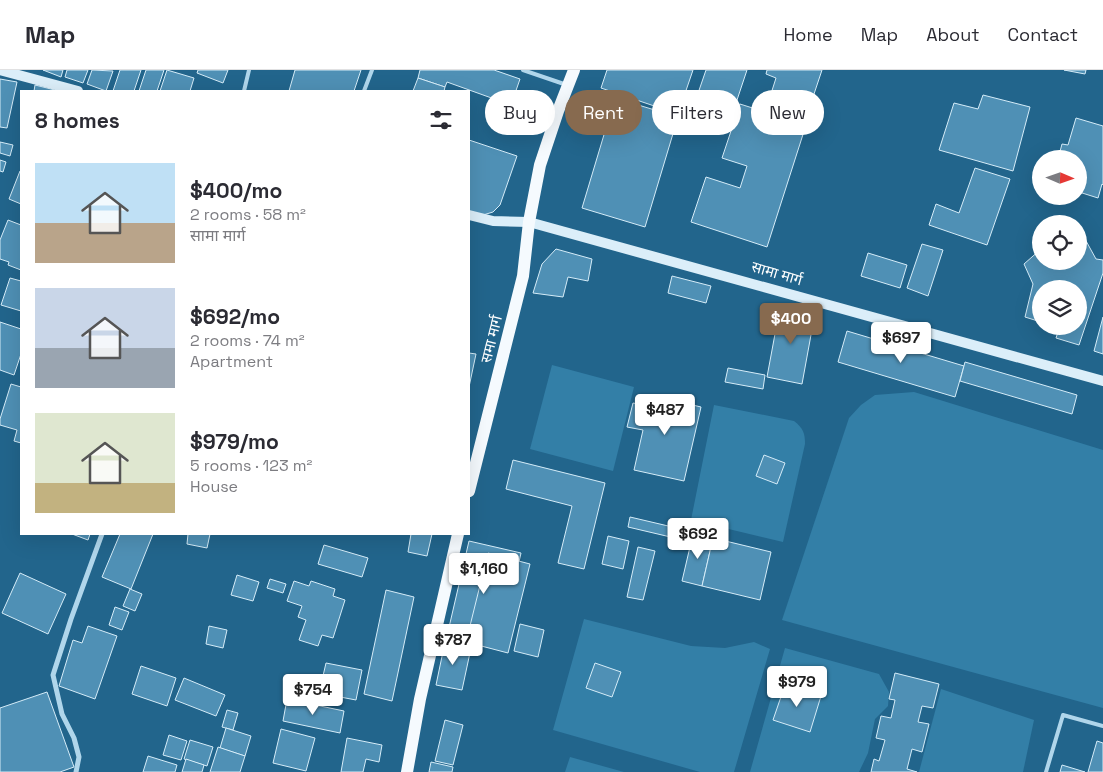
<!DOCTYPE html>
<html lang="en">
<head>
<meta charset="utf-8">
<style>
	body { margin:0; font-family:"Space Grotesk","Noto Sans Devanagari",sans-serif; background:#f7f7f7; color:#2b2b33; height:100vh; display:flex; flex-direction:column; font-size:19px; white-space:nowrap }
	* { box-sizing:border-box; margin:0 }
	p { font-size:16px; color:#7c7c81 }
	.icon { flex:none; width:28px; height:28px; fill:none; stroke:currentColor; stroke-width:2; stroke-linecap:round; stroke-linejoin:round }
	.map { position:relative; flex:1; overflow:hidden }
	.sheet { position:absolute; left:20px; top:20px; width:450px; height:445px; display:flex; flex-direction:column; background:#fff; border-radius:0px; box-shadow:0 5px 20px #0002 }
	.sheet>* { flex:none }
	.hud { position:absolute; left:485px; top:20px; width:475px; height:45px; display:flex; gap:10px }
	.needle { width:32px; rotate:92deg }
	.buttons { position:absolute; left:1032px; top:80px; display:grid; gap:10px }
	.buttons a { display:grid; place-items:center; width:55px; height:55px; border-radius:50%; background:#fff; box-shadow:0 5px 20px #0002; font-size:25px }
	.price { position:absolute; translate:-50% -42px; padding:0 11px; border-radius:5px; background:#fff; color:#222; font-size:16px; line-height:32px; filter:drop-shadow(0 1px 2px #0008) }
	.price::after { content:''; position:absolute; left:50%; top:30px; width:15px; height:11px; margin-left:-8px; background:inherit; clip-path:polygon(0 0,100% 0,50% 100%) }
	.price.current { background:#876a4f; color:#fff }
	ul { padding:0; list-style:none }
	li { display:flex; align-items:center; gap:15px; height:125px; padding:0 15px }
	li span { display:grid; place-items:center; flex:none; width:140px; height:100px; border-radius:0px; color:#555 }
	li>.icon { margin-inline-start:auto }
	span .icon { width:60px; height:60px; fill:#fffc; stroke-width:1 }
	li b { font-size:21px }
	h2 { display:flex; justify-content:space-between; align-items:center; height:60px; padding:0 15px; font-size:21px }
	.pill { padding:0 18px; border-radius:22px; background:#fff; box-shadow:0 5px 20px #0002; font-size:18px; line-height:45px }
	.pill.current { background:#876a4f; color:#fff }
	header { display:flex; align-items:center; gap:30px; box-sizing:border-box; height:70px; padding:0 25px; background:#fff; border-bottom:1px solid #e1e1e2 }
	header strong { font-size:24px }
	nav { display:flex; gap:28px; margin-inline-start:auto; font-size:18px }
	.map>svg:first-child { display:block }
</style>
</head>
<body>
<header>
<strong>Map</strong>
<nav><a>Home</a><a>Map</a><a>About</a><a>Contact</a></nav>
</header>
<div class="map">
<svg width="1103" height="702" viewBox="0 0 1103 702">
	<rect width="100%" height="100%" fill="#22658c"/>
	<!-- green -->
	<g fill="#337fa7">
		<path d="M552 295 634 317 613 401 530 379Z"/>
		<path d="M914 322 1103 380V638L782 550 849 348 861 335 875 325Z"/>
		<path d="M714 335 794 351C803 358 805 363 805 374L783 472 691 450Z"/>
		<path d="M584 549 691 576 725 578 754 572 770 579 734 702H700L553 660Z"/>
		<path d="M785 578 879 604 889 622 888 636 875 649 868 683 859 702H750Z"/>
		<path d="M941 619 1034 650 1023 702H919Z"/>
		<path d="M570 687 624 702H565Z"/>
	</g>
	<!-- building -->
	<g fill="#4f90b5" stroke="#d5ecf8">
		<path d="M43 0H63L61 7Z"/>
		<path d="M67 0H88L83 13 65 7Z"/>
		<path d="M92 0 113 1 106 21 87 14Z"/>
		<path d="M120 0H141L134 21H113Z"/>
		<path d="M146 0H164L157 21H139Z"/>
		<path d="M167 0 194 8 190 21H160Z"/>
		<path d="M198 0H228L223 13 197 3Z"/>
		<path d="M295 0H361L354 21H289Z"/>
		<path d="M420 0H494L520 9 511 35 447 12 445 17 418 8Z"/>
		<path d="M607 0H693L678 44 601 18Z"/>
		<path d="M706 0H747L732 45 695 32Z"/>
		<path d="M767 0H822L808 42 769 30 776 8 766 4Z"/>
		<path d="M1064 0H1086L1085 4Z"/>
		<path d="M418 8 445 17 444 21H413Z"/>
		<path d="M0 9 17 12 7 58 0 57Z"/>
		<path d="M35 15 55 20V21H34Z"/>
		<path d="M983 25 1030 37 1013 101 939 80 954 33 978 39Z"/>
		<path d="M615 28 678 47 645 157 582 138Z"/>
		<path d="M740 34 806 55 767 177 691 152 706 107 740 118 747 96 722 88Z"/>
		<path d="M1076 48 1103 56V115L1102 114 1098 128 1079 122V89H1058L1062 74 1068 75Z"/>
		<path d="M469 70 517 86 500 135 493 142 483 145 469 141Z"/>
		<path d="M0 72 13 75 10 86 0 83Z"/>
		<path d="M0 90 6 92 3 102 0 101Z"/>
		<path d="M975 98 1010 109 987 175 929 155 936 134 959 143Z"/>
		<path d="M20 101H21V134L9 129Z"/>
		<path d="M8 150 21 155V200L8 195 9 192 0 189V170Z"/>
		<path d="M1079 167 1085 169 1096 189 1103 190V203L1079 275 1056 268 1060 256H1079V219H1041V252L1025 247 1033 214 1024 194 1041 179V191H1079Z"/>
		<path d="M922 174 943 180 928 226 907 218Z"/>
		<path d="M556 179 592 189 588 211 568 207 563 227 533 223 542 194Z"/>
		<path d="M868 183 907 195 900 218 861 206Z"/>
		<path d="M672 206 711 216 706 233 668 223Z"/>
		<path d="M10 208 21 211V241L1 235Z"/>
		<path d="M780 237 815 243 802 314 767 307Z"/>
		<path d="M1103 247V284L1094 281Z"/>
		<path d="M0 252 21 259V284L14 305 0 300Z"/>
		<path d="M847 261 964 296 955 327 838 292Z"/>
		<path d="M469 283 476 284 469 317Z"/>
		<path d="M965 292 1077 325 1072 344 960 311Z"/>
		<path d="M728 298 765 305 763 319 725 312Z"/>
		<path d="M11 314 21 317V373L14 371 17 360 0 355V349Z"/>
		<path d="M651 325 701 337 684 411 634 400 643 360 627 357 633 333 648 336Z"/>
		<path d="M764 385 785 393 777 414 756 406Z"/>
		<path d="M513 390 605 413 584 499 558 493 572 436 506 419Z"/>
		<path d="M630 447 681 459 679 469 628 457Z"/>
		<path d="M72 464H90L88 470Z"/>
		<path d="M120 464H153L131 519 102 507Z"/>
		<path d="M188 464H210L207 478 187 474Z"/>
		<path d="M411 464H432L427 486 408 482Z"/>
		<path d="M693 464 713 468 702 516 682 511Z"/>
		<path d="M608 466 629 471 623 499 602 494Z"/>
		<path d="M713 468 771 482 760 530 702 516Z"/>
		<path d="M469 471 521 483 500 578 447 566Z"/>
		<path d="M324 475 368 488 362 507 318 494Z"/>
		<path d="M638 477 655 481 643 530 627 527Z"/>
		<path d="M488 483 530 494 508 583 466 572Z"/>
		<path d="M20 503 66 524 48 564 2 543Z"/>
		<path d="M237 505 259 512 253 531 231 525Z"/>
		<path d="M270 509 286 514 283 523 267 518Z"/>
		<path d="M294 511 309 516 311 511 335 519 333 526 345 530 333 568 322 565 318 576 299 570 306 550 298 547 302 536 287 531Z"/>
		<path d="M130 519 142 524 135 541 123 536Z"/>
		<path d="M386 520 414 527 392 631 364 624Z"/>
		<path d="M115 537 129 542 122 560 109 555Z"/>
		<path d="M520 554 544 560 538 587 514 581Z"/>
		<path d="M88 556 117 566 95 629 59 616 73 570 82 573Z"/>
		<path d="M209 556 227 560 223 578 206 574Z"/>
		<path d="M445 572 471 578 462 620 436 615Z"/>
		<path d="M326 593 362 600 356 630 319 623Z"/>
		<path d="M595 593 621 602 612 627 586 618Z"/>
		<path d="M141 596 176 608 167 636 132 624Z"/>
		<path d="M895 603 939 614 933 638 922 636 918 652 929 654 922 682 912 679 907 699 917 702H871L874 689 879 691 885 670 876 668 881 646 891 648 895 630 889 629Z"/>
		<path d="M184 608 225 625 216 646 175 630Z"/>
		<path d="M785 615 821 626 810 662 773 650Z"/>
		<path d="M47 622 74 697 60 702H0V638Z"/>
		<path d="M287 629 344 641 340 663 283 651Z"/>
		<path d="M227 640 238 643 233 660 222 657Z"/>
		<path d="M445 650 463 655 453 695 435 691Z"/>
		<path d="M226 658 251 666 245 686 220 678Z"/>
		<path d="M281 659 315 668 306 701 273 693Z"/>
		<path d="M169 665 187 671 181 690 163 685Z"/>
		<path d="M347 668 382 675 379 692 366 689 363 702H341Z"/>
		<path d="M190 670 213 677 207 696 184 689Z"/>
		<path d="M1097 671 1103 673V702H1088Z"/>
		<path d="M218 677 245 686 240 702H210Z"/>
		<path d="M148 686 177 695 175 702H143Z"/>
		<path d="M186 689 204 695 202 702H182Z"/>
		<path d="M431 692 453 697 452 702H429Z"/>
		<path d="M1062 695 1085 702H1060Z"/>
	</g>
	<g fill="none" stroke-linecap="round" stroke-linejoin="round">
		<!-- service -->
		<g stroke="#b0d6eb" stroke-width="4">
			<path d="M523 0 564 14"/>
			<path d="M244 21 249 0"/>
			<path d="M364 21 372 0"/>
			<path d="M1046 702 1063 645 1103 656"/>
		</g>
		<!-- minor -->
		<path stroke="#b0d6eb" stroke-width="5" d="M76 702 79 687 74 668 62 644 53 605 71 549 102 464"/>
		<!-- secondary -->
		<g stroke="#dbeef9" stroke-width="10">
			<path d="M0 0 78 21"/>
			<path d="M469 145 493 151 529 152 1103 311"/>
		</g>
		<!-- primary -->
		<g stroke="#f5fafe" stroke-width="12">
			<path d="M469 421 523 206 529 152 540 95 558 41 574 0"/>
			<path d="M407 702 420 629 458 464"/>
		</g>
	</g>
	<g text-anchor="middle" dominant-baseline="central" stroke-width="4" stroke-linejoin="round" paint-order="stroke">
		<!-- street labels -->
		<g font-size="15" fill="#fff" stroke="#22658c">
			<text transform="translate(777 203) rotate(16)">सामा मार्ग</text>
			<text transform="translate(491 269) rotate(-76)">समा मार्ग</text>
		</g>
	</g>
</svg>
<div class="buttons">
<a><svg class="needle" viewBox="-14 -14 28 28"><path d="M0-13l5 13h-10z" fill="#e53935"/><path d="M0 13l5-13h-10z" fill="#7c7c81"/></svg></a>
<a><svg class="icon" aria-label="locate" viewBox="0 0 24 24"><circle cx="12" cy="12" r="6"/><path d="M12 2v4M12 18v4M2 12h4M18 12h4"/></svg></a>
<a><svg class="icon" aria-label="layers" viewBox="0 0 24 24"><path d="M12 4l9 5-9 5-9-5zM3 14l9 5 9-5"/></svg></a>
</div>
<b class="price current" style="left:791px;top:275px">$400</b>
<b class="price" style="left:901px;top:294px">$697</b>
<b class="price" style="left:665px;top:366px">$487</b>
<b class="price" style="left:698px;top:490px">$692</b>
<b class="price" style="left:484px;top:525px">$1,160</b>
<b class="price" style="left:453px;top:596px">$787</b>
<b class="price" style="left:797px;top:638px">$979</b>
<b class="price" style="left:313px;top:646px">$754</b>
<div class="hud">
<a class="pill">Buy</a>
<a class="pill current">Rent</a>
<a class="pill">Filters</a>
<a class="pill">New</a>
</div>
<section class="sheet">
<h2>8 homes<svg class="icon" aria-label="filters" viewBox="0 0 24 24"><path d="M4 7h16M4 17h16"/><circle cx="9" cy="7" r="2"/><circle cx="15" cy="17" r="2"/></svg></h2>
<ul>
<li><span style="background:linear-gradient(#bfe0f5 60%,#b9a48a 0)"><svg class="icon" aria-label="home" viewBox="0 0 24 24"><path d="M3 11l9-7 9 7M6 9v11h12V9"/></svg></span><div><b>$400/mo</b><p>2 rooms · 58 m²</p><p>सामा मार्ग</p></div></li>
<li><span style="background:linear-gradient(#c9d6e8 60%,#9aa5b1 0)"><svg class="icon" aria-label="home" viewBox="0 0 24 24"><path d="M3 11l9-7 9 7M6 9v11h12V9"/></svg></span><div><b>$692/mo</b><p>2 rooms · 74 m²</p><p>Apartment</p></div></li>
<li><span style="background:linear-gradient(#dfe7d0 70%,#c2b280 0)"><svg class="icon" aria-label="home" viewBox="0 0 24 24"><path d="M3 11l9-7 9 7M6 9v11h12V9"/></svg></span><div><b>$979/mo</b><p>5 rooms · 123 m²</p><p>House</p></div></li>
</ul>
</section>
</div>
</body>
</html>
